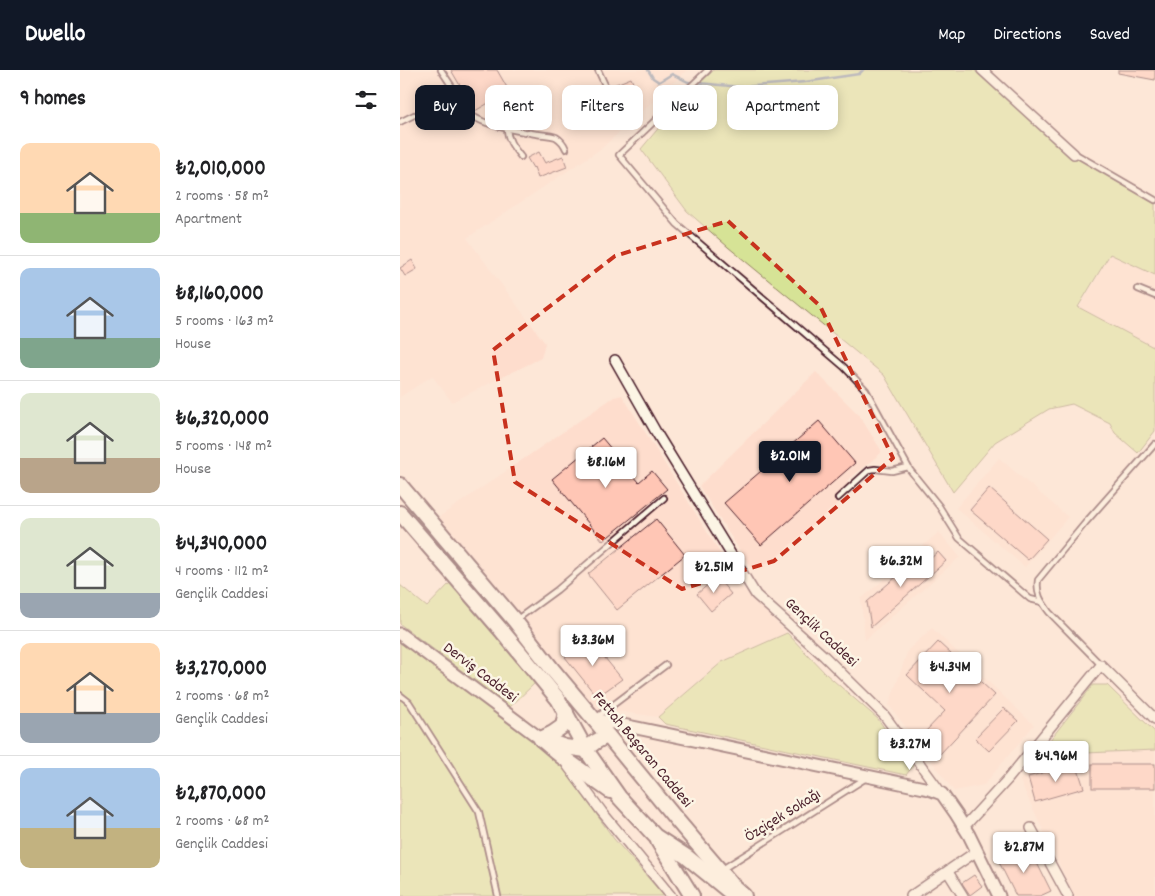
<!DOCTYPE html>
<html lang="en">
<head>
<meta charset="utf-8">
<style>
	body { margin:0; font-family:Dekko,sans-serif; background:#f6f6f6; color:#202124; height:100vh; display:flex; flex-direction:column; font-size:19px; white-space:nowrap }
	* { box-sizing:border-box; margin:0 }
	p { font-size:16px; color:#757577 }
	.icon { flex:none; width:28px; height:28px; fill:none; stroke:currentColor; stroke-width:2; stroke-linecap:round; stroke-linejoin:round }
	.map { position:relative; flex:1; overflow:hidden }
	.side { display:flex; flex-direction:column; background:#fff; width:400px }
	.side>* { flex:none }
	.banner { position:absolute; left:15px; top:15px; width:475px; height:45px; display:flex; gap:10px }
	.price { position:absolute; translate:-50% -42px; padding:0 11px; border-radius:5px; background:#fff; color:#222; font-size:16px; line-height:32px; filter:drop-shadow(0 1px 2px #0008) }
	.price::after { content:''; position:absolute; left:50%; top:30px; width:15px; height:11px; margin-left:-8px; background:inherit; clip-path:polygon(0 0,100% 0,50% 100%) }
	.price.selected { background:#111827; color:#fff }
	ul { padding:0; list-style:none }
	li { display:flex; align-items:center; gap:15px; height:125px; padding:0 20px }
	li+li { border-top:1px solid #e0e0e0 }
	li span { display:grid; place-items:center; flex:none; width:140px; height:100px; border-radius:10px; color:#555 }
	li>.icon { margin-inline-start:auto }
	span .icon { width:60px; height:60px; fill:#fffc; stroke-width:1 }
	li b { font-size:21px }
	h2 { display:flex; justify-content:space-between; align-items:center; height:60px; padding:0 20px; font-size:21px }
	.tag { padding:0 18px; border-radius:10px; background:#fff; box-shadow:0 2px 12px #0003; font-size:18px; line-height:45px }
	.tag.selected { background:#111827; color:#fff }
	header { display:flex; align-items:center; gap:30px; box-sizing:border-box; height:70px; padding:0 25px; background:#111827; color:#fff }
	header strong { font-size:24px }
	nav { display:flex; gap:28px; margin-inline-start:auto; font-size:18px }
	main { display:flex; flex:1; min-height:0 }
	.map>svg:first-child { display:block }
</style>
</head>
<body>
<header>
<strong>Dwello</strong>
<nav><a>Map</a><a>Directions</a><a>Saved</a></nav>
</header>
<main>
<section class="side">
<h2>9 homes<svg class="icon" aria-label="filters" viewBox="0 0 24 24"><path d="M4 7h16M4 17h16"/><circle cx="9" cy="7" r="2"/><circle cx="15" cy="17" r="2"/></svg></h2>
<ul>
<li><span style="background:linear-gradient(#ffd9b3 70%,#8fb573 0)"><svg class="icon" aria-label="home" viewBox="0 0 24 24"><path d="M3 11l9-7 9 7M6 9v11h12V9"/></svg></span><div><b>₺2,010,000</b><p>2 rooms · 58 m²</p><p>Apartment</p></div></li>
<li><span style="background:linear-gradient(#a9c7e8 70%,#7fa58c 0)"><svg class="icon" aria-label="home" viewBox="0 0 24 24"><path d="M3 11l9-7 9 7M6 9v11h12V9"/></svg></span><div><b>₺8,160,000</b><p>5 rooms · 163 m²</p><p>House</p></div></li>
<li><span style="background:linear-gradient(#dfe7d0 65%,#b9a48a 0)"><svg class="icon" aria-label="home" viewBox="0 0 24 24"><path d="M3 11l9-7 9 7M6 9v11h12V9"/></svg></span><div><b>₺6,320,000</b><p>5 rooms · 148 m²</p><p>House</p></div></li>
<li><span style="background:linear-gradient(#dfe7d0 75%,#9aa5b1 0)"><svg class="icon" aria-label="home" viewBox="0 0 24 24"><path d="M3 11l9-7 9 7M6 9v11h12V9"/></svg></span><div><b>₺4,340,000</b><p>4 rooms · 112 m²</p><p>Gençlik Caddesi</p></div></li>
<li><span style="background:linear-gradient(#ffd9b3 70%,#9aa5b1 0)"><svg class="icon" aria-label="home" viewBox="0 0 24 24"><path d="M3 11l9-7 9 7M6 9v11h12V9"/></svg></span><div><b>₺3,270,000</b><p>2 rooms · 68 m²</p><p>Gençlik Caddesi</p></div></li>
<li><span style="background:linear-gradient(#a9c7e8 60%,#c2b280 0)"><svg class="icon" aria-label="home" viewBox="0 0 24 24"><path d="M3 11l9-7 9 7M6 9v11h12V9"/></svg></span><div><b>₺2,870,000</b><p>2 rooms · 68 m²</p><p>Gençlik Caddesi</p></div></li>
</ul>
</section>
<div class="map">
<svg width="755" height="826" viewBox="0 0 755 826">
	<rect width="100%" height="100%" fill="#fde7d7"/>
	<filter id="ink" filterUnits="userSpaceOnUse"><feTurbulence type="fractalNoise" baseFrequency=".02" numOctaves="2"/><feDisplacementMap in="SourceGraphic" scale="10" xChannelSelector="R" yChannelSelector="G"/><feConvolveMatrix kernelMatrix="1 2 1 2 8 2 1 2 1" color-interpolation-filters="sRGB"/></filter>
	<g filter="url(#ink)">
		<!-- built -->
		<g fill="#feddcd">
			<path d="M0 0H287L202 78 67 168 145 273 141 288 52 332 32 306 0 327Z"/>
			<path d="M711 183 755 204V278L679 238Z"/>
			<path d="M416 302 459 345 481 380V383L447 411 454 419 362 500 351 498 299 416Z"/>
			<path d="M222 325 340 515 387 563 322 592 258 647 194 638 39 447 214 327Z"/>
			<path d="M599 388 668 447 625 497 556 438Z"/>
			<path d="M539 462 560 487 465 570 461 529Z"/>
			<path d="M532 558 634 655 584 715 554 721 489 635 508 580Z"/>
			<path d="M755 680V826H674L620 711 627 702 686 683Z"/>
		</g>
		<!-- green -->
		<g fill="#d6e396" stroke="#908160">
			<path d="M314 0H574L673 86 755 134V205L710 184 678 237 755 278V361L738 383 715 363 710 353 672 334 649 339 595 372 553 422 484 305 328 177 287 141 241 79 282 30Z"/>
			<path d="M50 513 135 613 110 637 0 554V515L27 537Z"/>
			<path d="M387 563 426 604 478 649 498 678 513 696 506 705 265 654 258 647 322 592Z"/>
			<path d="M0 572 157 689 214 769 264 826H0Z"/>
			<path d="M693 615H707L755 662V680L686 683 669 689 650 670Z"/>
		</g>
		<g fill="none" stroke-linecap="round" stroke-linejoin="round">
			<!-- stream -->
			<path stroke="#71849e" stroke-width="2.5" d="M248 0 253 8 259 12 272 4 288 12 341 17 405 12 459 4 463 0"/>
		</g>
		<!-- building -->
		<g fill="#ffc6b5" stroke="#4a1f2b">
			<path d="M51 0H97L109 21 75 41Z"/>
			<path d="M718 0H755V10L718 3Z"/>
			<path d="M231 8 234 15 235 14 240 24 220 34 211 16Z"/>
			<path d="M202 22 213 45 194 53 191 45 192 44 185 30Z"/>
			<path d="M139 82 145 93 163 86 167 97 138 108 134 97 133 98 127 88Z"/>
			<path d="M12 190 17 199 5 206 0 198Z"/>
			<path d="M419 351 455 393 361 475 324 433Z"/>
			<path d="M202 368 239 412 252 401 267 419 203 471 152 409Z"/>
			<path d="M589 418 647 469 628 490 570 440Z"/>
			<path d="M256 449 285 485 217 540 188 504Z"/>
			<path d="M538 482 546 491 471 557 467 532 511 494 516 501Z"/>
			<path d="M317 507 331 524 311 541 297 524Z"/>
			<path d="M188 567 222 609 197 627 165 587Z"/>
			<path d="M538 572 595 625 540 684 530 675 534 671 525 662 545 641 507 605Z"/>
			<path d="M604 638 618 651 589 681 575 668Z"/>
			<path d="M676 693 684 718 635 732 628 707Z"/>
			<rect x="692" y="694" width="63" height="24"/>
			<path d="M628 775 651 821 640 826H616L598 790Z"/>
			<path d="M574 805 582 816 570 825 562 813Z"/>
		</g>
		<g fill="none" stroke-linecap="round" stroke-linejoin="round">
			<defs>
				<g id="service">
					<path d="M41 0 70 44C84 56 118 61 137 64 143 65 150 65 156 67 161 70 164 74 166 79"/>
					<path d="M198 0 212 30"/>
					<path d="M308 0 219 85 277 154 444 297 466 320 510 400 539 436 559 468 630 529 642 532"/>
					<path d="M0 52 14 45"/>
					<path d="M107 58C107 70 114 78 121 87"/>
					<path d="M674 83 755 130"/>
					<path d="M738 219 755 226"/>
					<path d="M438 428 469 400 475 399 492 401 508 397"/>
					<path d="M116 550 157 520 264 428"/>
					<path d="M701 595 649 542C641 531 636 524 638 510L686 452 755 374"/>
					<path d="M0 625 9 632 79 742 98 826"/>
					<path d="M197 647 266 595"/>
					<path d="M321 800 466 708"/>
				</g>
				<g id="minor">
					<path d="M582 0 674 84"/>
					<path d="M215 290 256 362 356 525 424 586 484 645 542 724"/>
					<path d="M167 695 202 742 271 826"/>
					<path d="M564 757 608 709 701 595 755 649"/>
					<path d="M631 758 668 826"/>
					<path d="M548 802 563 826"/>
					<path d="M511 826 577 781"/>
				</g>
				<g id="tertiary">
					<path d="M0 564 141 669"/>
					<path d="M194 649 529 719 542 724 556 744 569 765 599 826"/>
				</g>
				<g id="primary">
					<path d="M0 415 115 551 152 599 208 666 276 749 334 817 344 826"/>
					<path d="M0 443 102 561 158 629 186 680 219 727 255 766 287 787 330 822"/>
					<path d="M141 669 161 686 210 721"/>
					<path d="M141 669 153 663 163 656 166 642"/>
					<path d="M147 671 165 677 186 680C193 672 199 669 208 666"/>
					<path d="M258 771 292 826"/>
				</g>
			</defs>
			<!-- service casing -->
			<use href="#service" stroke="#4a1f2b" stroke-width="8"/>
			<!-- minor casing -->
			<use href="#minor" stroke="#4a1f2b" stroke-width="12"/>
			<!-- tertiary casing -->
			<use href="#tertiary" stroke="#4a1f2b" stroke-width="15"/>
			<!-- primary casing -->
			<use href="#primary" stroke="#4a1f2b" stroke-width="18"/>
			<!-- service -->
			<use href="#service" stroke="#fcf5e5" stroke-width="4.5"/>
			<!-- minor -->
			<use href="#minor" stroke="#fcf5e5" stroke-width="9"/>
			<!-- tertiary -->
			<use href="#tertiary" stroke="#fcf5e5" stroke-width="11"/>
			<!-- primary -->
			<use href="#primary" stroke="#fcf5e5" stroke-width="14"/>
		</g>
	</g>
	<!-- marked area -->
	<path d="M0 0H755V826H0ZM328 151 420 236 493 388 374 491 282 519 115 412 93 280 215 186Z" fill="#fde7d7" fill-opacity=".55" fill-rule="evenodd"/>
	<path fill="none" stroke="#c8321e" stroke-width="4" stroke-dasharray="10 6" stroke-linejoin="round" d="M328 151 420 236 493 388 374 491 282 519 115 412 93 280 215 186Z"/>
	<g text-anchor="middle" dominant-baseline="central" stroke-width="5" stroke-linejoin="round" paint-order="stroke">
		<!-- street labels -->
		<g font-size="16" fill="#4a1f2b" stroke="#fcf5e5">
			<text transform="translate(421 563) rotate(43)">Gençlik Caddesi</text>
			<text transform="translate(80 603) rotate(37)">Derviş Caddesi</text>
			<text transform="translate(242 680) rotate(50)">Fettah Başaran Caddesi</text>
			<text transform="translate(383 746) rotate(-32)">Özçiçek Sokağı</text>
		</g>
	</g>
</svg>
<b class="price selected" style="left:390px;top:413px">₺2.01M</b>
<b class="price" style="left:206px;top:419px">₺8.16M</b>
<b class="price" style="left:501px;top:518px">₺6.32M</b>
<b class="price" style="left:314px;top:524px">₺2.51M</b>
<b class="price" style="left:193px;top:597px">₺3.36M</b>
<b class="price" style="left:550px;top:624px">₺4.34M</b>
<b class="price" style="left:510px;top:701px">₺3.27M</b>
<b class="price" style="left:656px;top:713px">₺4.96M</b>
<b class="price" style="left:624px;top:804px">₺2.87M</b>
<div class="banner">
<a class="tag selected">Buy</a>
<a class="tag">Rent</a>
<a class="tag">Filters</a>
<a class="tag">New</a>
<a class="tag">Apartment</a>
</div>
</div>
</main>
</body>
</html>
